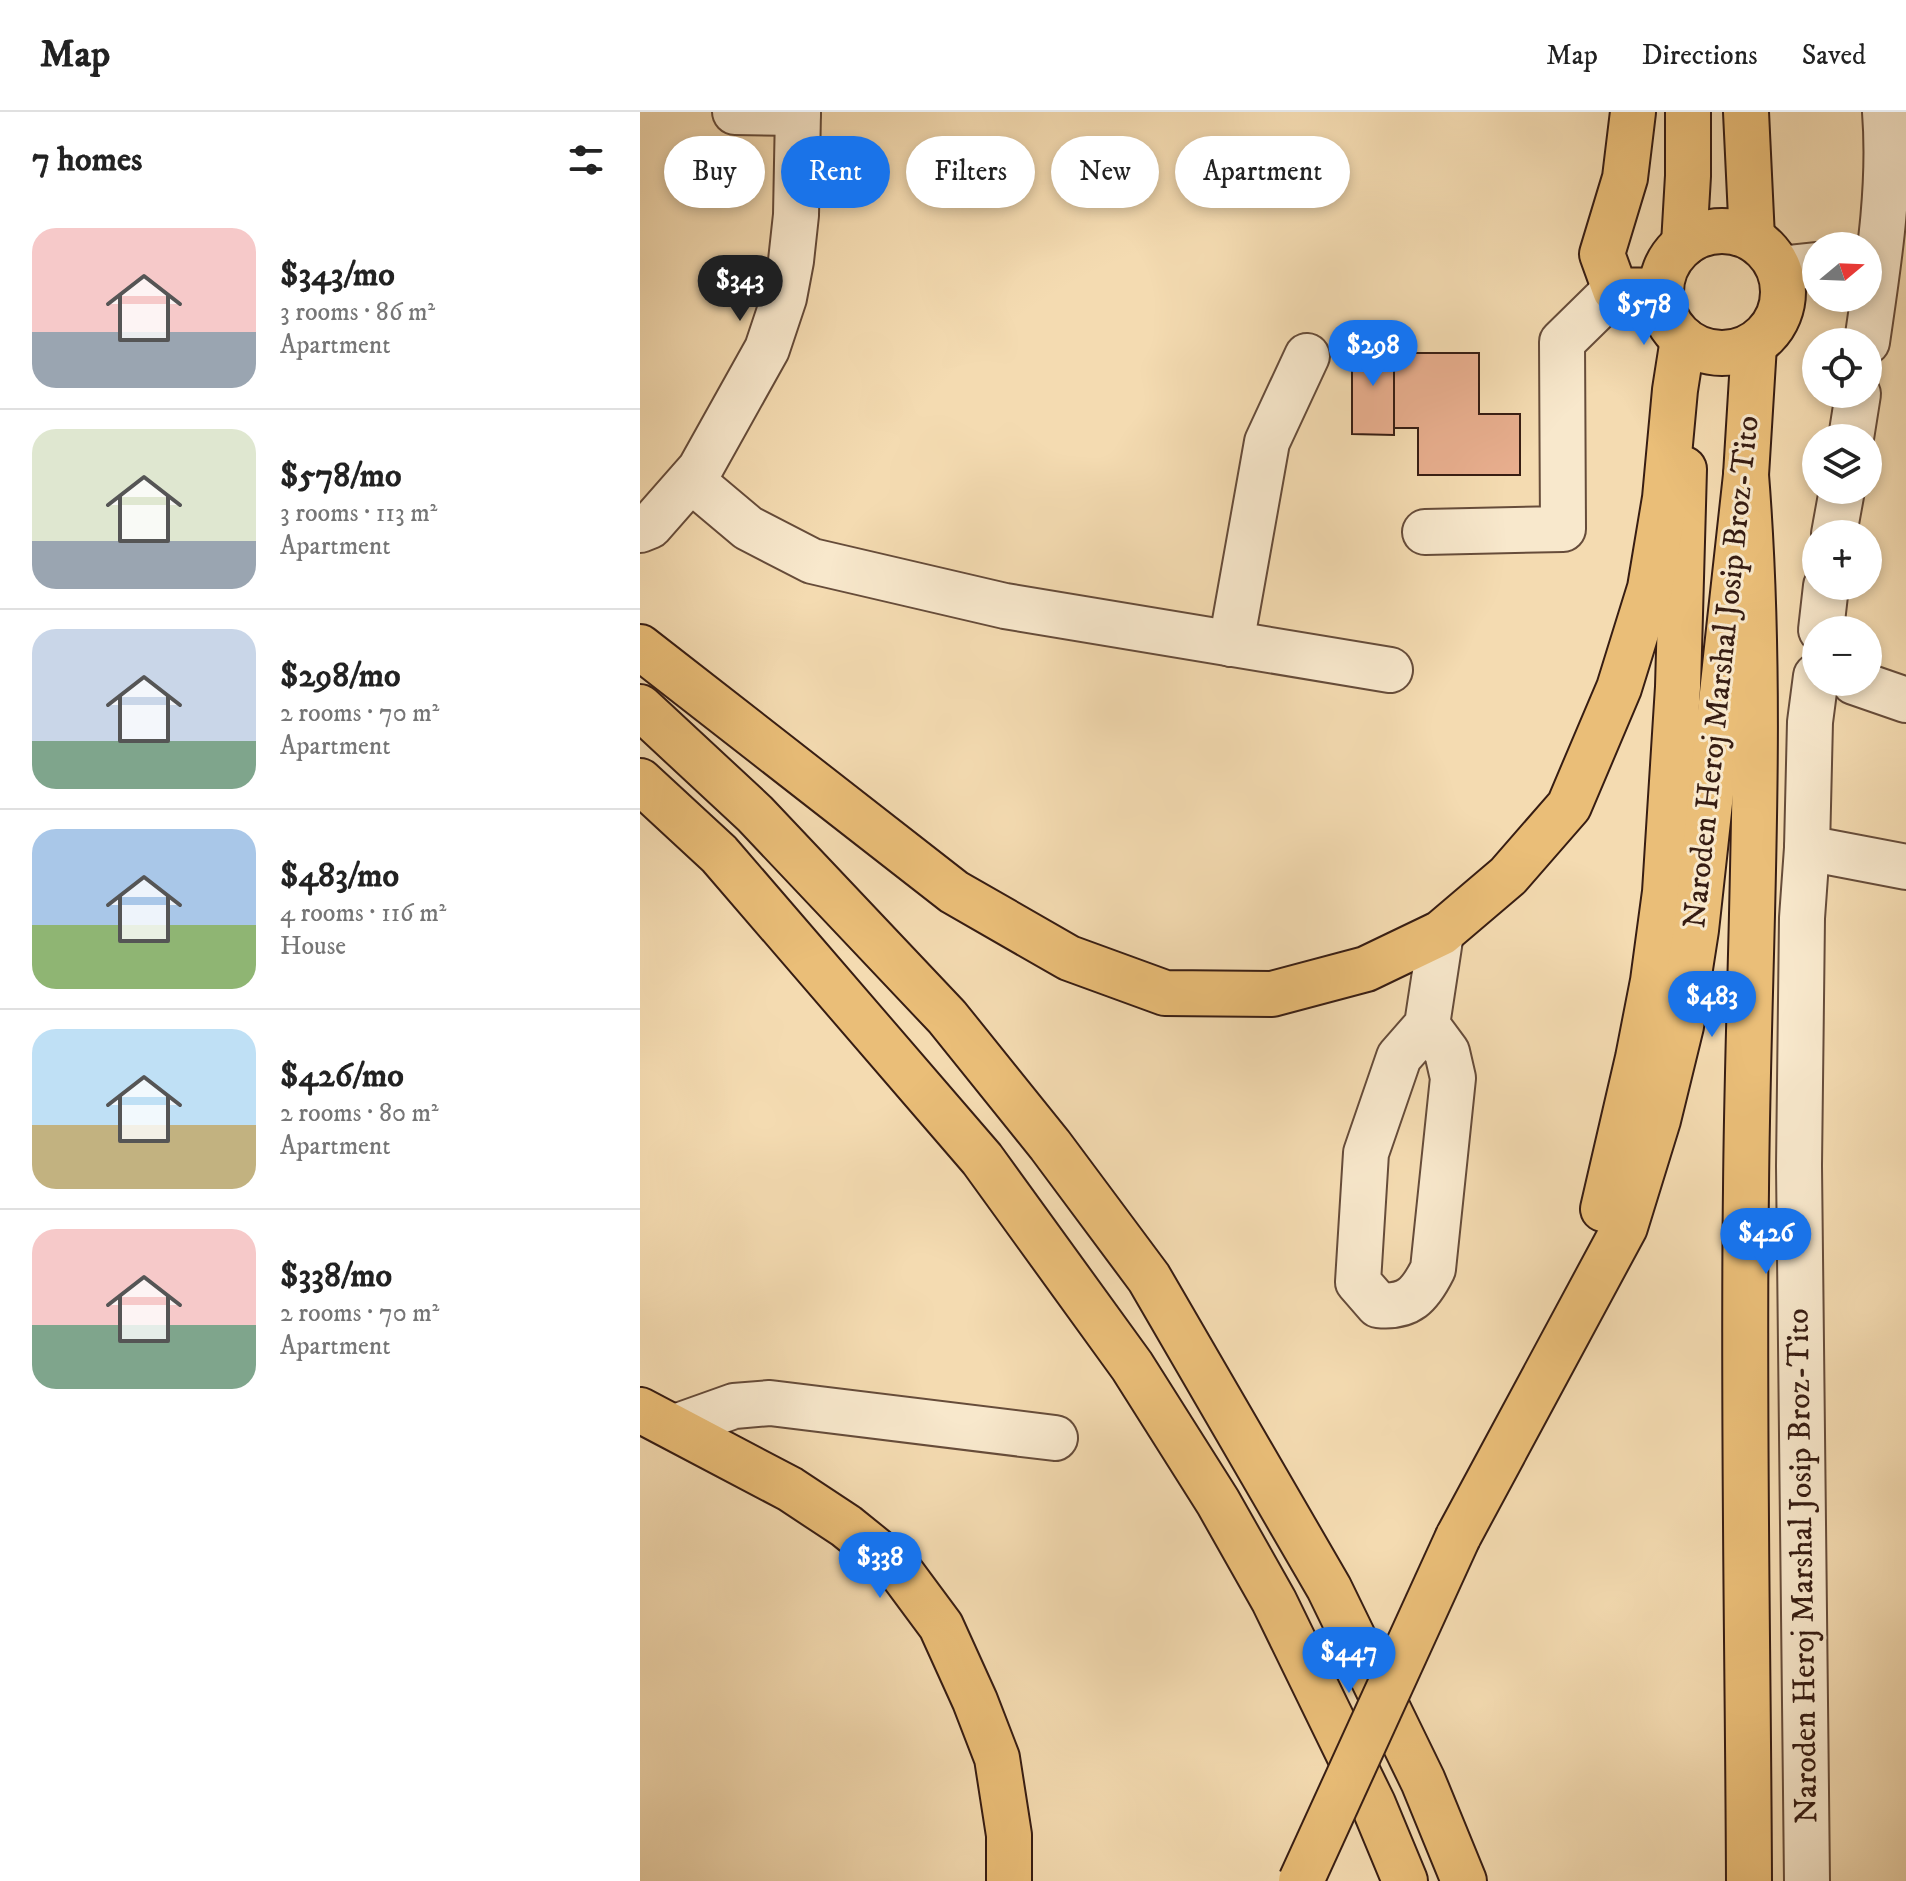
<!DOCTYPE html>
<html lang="en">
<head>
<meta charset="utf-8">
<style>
	body { margin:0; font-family:"IM FELL DW Pica",serif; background:#f6f6f6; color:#222; height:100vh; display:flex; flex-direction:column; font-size:30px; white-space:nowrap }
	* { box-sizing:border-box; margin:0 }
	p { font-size:26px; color:#767676 }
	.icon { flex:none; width:44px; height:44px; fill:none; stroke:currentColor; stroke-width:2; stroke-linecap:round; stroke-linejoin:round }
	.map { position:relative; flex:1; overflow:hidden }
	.sheet { display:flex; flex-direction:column; background:#fff; width:640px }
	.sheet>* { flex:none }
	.top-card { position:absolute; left:24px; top:24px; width:760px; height:72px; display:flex; gap:16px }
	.needle { width:52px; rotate:71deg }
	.buttons { position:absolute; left:1162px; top:120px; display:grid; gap:16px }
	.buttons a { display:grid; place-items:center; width:80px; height:80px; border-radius:50%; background:#fff; box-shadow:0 4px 12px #0003; font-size:40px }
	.price { position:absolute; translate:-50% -68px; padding:0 18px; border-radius:28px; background:#1a73e8; color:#fff; font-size:26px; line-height:52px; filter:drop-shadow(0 2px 4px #0008) }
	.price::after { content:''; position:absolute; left:50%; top:48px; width:24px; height:18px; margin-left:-12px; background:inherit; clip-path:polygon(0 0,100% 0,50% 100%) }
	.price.selected { background:#222; color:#fff }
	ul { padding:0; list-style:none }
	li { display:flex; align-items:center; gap:24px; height:200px; padding:0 32px }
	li+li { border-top:2px solid #e0e0e0 }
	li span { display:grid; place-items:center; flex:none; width:224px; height:160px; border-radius:24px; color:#555 }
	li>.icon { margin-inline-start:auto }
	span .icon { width:96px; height:96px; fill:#fffc; stroke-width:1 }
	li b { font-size:34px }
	h2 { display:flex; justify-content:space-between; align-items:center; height:96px; padding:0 32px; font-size:34px }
	.pill { padding:0 28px; border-radius:36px; background:#fff; box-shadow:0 4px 12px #0003; font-size:28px; line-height:72px }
	.pill.selected { background:#1a73e8; color:#fff }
	header { display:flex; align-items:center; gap:48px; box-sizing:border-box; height:112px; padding:0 40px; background:#fff; border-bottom:2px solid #e0e0e0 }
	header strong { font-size:38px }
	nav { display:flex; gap:44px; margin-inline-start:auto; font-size:28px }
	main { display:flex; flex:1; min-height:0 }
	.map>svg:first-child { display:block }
</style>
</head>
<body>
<header>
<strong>Map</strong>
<nav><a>Map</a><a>Directions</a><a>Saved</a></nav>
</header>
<main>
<section class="sheet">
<h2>7 homes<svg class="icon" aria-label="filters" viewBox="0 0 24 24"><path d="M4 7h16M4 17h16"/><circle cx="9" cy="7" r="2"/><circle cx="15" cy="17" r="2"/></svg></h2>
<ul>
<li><span style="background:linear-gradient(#f6c9c9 65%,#9aa5b1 0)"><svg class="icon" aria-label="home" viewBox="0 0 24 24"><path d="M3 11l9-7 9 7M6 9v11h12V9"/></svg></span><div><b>$343/mo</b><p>3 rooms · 86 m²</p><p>Apartment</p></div></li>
<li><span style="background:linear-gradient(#dfe7d0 70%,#9aa5b1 0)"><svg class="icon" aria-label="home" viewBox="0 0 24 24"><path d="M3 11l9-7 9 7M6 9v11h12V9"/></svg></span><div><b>$578/mo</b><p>3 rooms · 113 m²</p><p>Apartment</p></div></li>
<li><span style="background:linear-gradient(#c9d6e8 70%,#7fa58c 0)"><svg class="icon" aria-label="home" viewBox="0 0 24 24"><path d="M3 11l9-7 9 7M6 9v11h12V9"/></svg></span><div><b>$298/mo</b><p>2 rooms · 70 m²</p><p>Apartment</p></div></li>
<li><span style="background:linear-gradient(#a9c7e8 60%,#8fb573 0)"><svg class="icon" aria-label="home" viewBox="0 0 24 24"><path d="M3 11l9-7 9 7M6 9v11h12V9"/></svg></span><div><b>$483/mo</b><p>4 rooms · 116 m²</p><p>House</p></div></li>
<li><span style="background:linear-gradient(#bfe0f5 60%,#c2b280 0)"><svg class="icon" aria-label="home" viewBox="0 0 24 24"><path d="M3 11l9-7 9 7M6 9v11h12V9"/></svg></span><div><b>$426/mo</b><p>2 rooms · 80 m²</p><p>Apartment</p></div></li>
<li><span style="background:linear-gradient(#f6c9c9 60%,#7fa58c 0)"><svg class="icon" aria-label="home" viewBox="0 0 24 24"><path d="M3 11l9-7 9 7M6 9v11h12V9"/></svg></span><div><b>$338/mo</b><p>2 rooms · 70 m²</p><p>Apartment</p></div></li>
</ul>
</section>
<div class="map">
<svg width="1266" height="1769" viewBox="0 0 1266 1769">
	<rect width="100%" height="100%" fill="#f4dbb1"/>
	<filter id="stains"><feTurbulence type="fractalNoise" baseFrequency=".0025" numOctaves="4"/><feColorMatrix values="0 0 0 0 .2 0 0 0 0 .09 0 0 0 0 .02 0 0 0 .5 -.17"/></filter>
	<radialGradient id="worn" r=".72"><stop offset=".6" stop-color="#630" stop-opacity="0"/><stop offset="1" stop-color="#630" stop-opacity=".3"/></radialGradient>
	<!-- building -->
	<g fill="#e8ae8e" stroke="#371d13" stroke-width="2">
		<path d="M712 228 754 229V323L712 322Z"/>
		<path d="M754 241H839V302H880V363H778V316H754Z"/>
	</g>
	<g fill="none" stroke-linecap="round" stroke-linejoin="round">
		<defs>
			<g id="minor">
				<path d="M95 0 158 1"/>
				<path d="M1139 157 1176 153"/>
				<path d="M1227 230C1238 154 1251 77 1245 0"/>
				<path d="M1211 326 1218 282"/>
				<path d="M51 368 108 416 172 449 365 494 750 558"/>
				<path d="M0 418 10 414 60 357 127 237 144 186 151 149 156 103 158 0"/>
				<path d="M785 420 923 417 922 230 975 178"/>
				<path d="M1194 422 1202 378"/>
				<path d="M1181 518 1186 474"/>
				<path d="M591 532 627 330 667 244"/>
				<path d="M1214 570 1266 588"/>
				<path d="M1167 736 1266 755"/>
				<path d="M787 913 807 940 813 966 793 1157C780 1183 769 1196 738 1193L718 1170 726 1041 759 945 787 913 801 821"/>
				<path d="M35 1315 94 1294 130 1291 415 1326"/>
				<path d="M1167 1769 1159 1054 1162 806 1167 736 1170 610 1176 564"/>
			</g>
			<g id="major">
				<path d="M993 0 985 66 962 142 975 178 1021 179"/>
				<path d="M1106 0 1112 126"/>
				<circle cx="1082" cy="180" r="61"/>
				<path d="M1044 132 1048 64V0"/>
				<path d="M963 1097 998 946 1013 869 1025 780 1038 575 1044 357"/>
				<path d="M0 1298 150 1377 206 1414 258 1456 301 1514 335 1589 357 1646 369 1723V1769"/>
				<path d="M818 1425 985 1115 1018 1008 1041 914 1056 818 1106 363 1114 233"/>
			</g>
			<g id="highway">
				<path d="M1106 363C1125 600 1108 839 1106 1077 1103 1307 1108 1538 1109 1769"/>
				<path d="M0 535 314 780 429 846 525 881 632 882 726 857 801 821 868 764 929 694 979 576 1010 476 1025 386 1035 278 1043 227"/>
				<path d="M0 595 115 702 307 905 410 1033 509 1166 689 1476 783 1669 824 1769"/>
				<path d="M0 669 79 742 342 1047 492 1254 578 1390 634 1489 733 1692 765 1769"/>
			</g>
		</defs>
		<!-- minor casing -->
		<use href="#minor" stroke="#664c3a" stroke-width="48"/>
		<!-- major casing -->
		<use href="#major" stroke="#371d13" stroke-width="48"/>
		<!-- highway casing -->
		<use href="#highway" stroke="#371d13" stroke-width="48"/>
		<!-- minor -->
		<use href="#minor" stroke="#f8e8cc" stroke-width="44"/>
		<!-- major -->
		<use href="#major" stroke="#eabe78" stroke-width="44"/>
		<!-- highway -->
		<use href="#highway" stroke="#eabe78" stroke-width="44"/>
		<defs>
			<path id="major-bridge" d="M661 1769 818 1425"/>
		</defs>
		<!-- major-bridge casing -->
		<use href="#major-bridge" stroke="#371d13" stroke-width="48" stroke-linecap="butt"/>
		<!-- major-bridge -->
		<use href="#major-bridge" stroke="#eabe78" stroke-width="44"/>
	</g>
	<g text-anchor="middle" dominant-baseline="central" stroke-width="6" stroke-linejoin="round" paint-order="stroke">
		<!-- street labels -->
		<g font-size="32" fill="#371d13" stroke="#f8e8cc">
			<text transform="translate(1082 560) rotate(-84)">Naroden Heroj Marshal Josip Broz-Tito</text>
			<text transform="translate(1163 1454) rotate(-91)">Naroden Heroj Marshal Josip Broz-Tito</text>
		</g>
	</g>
	<rect width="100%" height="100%" filter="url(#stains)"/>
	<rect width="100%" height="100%" fill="url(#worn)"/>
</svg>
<div class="buttons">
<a><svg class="needle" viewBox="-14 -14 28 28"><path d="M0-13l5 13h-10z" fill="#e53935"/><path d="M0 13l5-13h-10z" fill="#767676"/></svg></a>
<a><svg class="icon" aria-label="locate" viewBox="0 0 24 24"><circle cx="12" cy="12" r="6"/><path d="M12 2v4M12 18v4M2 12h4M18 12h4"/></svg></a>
<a><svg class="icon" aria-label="layers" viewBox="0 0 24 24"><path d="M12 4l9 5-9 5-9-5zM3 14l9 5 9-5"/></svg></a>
<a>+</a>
<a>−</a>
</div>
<b class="price selected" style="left:100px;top:211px">$343</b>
<b class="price" style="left:1004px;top:235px">$578</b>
<b class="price" style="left:733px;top:276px">$298</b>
<b class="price" style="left:1072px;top:927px">$483</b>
<b class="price" style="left:1126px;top:1164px">$426</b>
<b class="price" style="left:240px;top:1488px">$338</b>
<b class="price" style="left:709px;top:1583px">$447</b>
<div class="top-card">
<a class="pill">Buy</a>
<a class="pill selected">Rent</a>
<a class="pill">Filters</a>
<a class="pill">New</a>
<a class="pill">Apartment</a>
</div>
</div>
</main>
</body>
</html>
